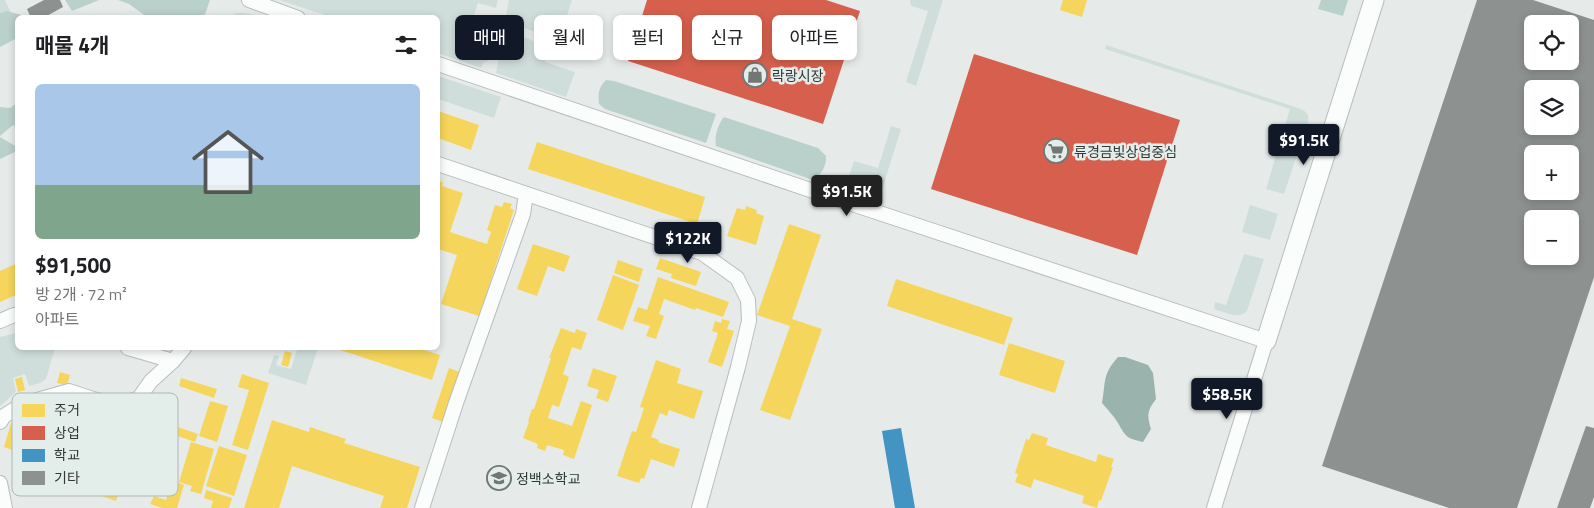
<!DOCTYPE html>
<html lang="ko">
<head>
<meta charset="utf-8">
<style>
	body { margin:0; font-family:"Titillium Web","Noto Sans KR",sans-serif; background:#f2f2f2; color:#202124; height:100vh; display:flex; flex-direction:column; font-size:19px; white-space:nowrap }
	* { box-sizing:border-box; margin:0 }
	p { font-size:16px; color:#757577 }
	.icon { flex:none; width:28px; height:28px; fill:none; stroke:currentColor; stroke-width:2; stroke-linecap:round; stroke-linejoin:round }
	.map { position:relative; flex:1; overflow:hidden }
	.side { position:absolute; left:15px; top:15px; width:425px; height:335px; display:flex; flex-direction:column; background:#fff; border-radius:8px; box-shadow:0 2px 8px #0003 }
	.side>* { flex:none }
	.hud { position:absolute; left:455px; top:15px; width:475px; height:45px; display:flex; gap:10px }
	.tools { position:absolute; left:1524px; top:15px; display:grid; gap:10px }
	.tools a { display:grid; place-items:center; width:55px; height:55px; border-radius:8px; background:#fff; box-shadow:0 2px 8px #0003; font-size:25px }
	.price { position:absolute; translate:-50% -42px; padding:0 11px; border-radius:5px; background:#111827; color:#fff; font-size:16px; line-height:32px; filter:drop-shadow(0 1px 2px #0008) }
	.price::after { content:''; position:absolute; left:50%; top:30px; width:15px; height:11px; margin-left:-8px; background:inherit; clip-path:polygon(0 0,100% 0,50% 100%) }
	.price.current { background:#222; color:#fff }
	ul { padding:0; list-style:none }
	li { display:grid; align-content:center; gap:10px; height:265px; padding:0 20px }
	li+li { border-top:1px solid #e0e0e0 }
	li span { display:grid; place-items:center; height:155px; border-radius:8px; color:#555 }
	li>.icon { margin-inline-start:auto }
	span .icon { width:90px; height:90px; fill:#fffc; stroke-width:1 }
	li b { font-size:21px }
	h2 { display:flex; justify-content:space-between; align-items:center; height:60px; padding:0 20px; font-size:21px }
	.pill { padding:0 18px; border-radius:8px; background:#fff; box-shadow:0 2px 8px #0003; font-size:18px; line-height:45px }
	.pill.current { background:#111827; color:#fff }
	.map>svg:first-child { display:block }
</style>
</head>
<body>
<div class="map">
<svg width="1594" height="508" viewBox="0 0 1594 508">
	<rect width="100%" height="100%" fill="#e6ebea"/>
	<!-- green -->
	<g fill="#d0dedb">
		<path d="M0 0H5L11 13 7 11 0 13Z"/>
		<path d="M279 0H498L496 8 478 3 473 18 494 27 488 61 484 62 481 68 438 53V18L331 17Z"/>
		<path d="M509 0H572L559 41 505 21Z"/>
		<path d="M910 0H943L916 86 906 82 928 11 911 6Z"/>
		<path d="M237 13H245L263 17H226Z"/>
		<path d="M504 29 548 47 545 62 575 72 566 97 496 73Z"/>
		<path d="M1106 45 1298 108C1305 110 1310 114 1308 122L1284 194 1266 189 1290 109 1105 49Z"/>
		<path d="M438 76 501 97 494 118 438 99Z"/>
		<path d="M891 126 901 129 878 202 844 191 854 161 878 168Z"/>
		<path d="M1250 205 1278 214 1270 240 1242 232Z"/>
		<path d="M1244 254 1264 259 1247 311C1238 320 1225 312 1214 309L1215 302 1226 305Z"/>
		<path d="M17 333 18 348H55L46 379 40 383 29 386 25 374 13 378 16 392 0 406V337Z"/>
		<path d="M290 348H318L306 385 268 373 274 355 279 356 276 365 291 369 297 350Z"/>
	</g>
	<!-- forest -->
	<g fill="#bad0ca">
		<path d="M65 0H99L72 11Z"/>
		<path d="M118 0H210L204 17H147L129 4Z"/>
		<path d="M1321 0H1348L1343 16 1318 9Z"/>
		<path d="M7 11 25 16V17L18 18 17 38 0 47V13Z"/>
		<path d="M606 80 614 81 716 114 706 143 605 109 599 104C598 94 598 88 606 80Z"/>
		<path d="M17 103V128L13 125 0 136V107L10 108Z"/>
		<path d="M724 117 818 148 826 156C826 168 822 173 813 180L716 146C714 137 718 124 724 117Z"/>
		<path d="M0 137 17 147V151L0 159Z"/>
	</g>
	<!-- water -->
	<path fill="#9ab3ac" d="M1118 357H1125L1148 365 1153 373 1156 399C1147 411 1147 415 1151 429L1143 442C1126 438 1126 437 1118 423 1114 416 1107 409 1102 403 1106 381 1102 375 1118 357Z"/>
	<!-- homes -->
	<g fill="#f6d55c">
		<path d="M1063 0H1087L1082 17 1060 10Z"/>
		<path d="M438 111 479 125 471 150 438 138Z"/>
		<path d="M537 142 705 197 697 224 528 169Z"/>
		<path d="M438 181 443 182 442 186 463 193 450 232 487 244 491 232 487 230 495 205 502 207 504 202 512 204 510 208 514 210 479 316 441 304 457 255 438 249Z"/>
		<path d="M746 206 757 210 756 213 764 216 756 245 727 236 737 208 745 210Z"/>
		<path d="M789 224 821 235 792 319 822 329 790 420 760 410 790 326 757 315Z"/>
		<path d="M533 244 570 256 564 272 548 266 537 296 517 289Z"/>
		<path d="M660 258 701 272 696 286 671 278 672 274 656 269Z"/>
		<path d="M618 260 643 269 639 282 614 273Z"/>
		<path d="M18 263V294L0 302V271Z"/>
		<path d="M613 275 639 285 623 330 597 320Z"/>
		<path d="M658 277 729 302 723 317 696 308 695 310 664 299 659 314 664 316 656 339 646 336 650 326 633 321 638 307 647 310Z"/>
		<path d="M896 279 1013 318 1004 345 887 306Z"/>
		<path d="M722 319 730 321 727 329 734 331 722 367 708 362 718 333 712 331 715 321 721 323Z"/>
		<path d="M561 328 575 333 576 329 587 333 581 350 572 347 563 374 569 377 559 407 552 405 548 418 572 426 581 401 592 405 574 459 563 455 564 450 547 445 545 451 537 448 538 444 523 438 529 422 528 421 532 409H534L551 358H549Z"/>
		<path d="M1009 343 1065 361 1055 393 999 375Z"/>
		<path d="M334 348H418L440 355 432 380Z"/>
		<path d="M285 351 292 353 288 367 281 365Z"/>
		<path d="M656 360 681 369 677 383 703 391 694 419 669 410 667 416 660 413 651 437 659 440 658 442 680 449 674 467 651 459 644 479 641 478 639 483 617 476 632 431 636 432 644 408 640 407Z"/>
		<path d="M449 368 460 372 443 422 432 418Z"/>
		<path d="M593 368 617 376 608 402 596 398 599 390 587 386Z"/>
		<path d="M60 372 70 375 67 385 57 383Z"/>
		<path d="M242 374 269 383 248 450 232 445 249 390 238 387Z"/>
		<path d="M22 377 25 390 18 392 15 379Z"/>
		<path d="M181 378 217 389 214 398 179 386Z"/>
		<path d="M210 401 228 406 217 442 199 436Z"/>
		<path d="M272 420 309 432 310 427 346 439 344 443 420 467 407 508H380L384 496 292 466 279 508H244Z"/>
		<path d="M11 423 29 429 21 453 4 447Z"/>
		<path d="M166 423 198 434 195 442 163 431Z"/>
		<path d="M1032 433 1048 438 1046 445 1096 462 1098 454 1114 459 1111 467H1113L1101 501 1099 500 1097 508 1082 503 1084 496 1034 479 1031 488 1015 482 1018 474 1015 473 1026 439 1029 440Z"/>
		<path d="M191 442 214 449 201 494 190 491 192 486 179 482Z"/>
		<path d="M219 446 247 455 234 496 206 486Z"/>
		<path d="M108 451 130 459 116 501 93 493Z"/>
		<path d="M160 476 184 485 177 508H162L150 504 154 496 166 500 169 490 157 486Z"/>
		<path d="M206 490 232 498 229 508H211L213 501 204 498Z"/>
	</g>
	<!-- shops -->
	<g fill="#d6604d">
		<path d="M647 0H826L860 11 823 124 628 61Z"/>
		<path d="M974 54 1180 120 1137 255 931 189Z"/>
	</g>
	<!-- schools -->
	<path fill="#4393c3" d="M901 428 915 508H895L882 431Z"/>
	<!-- building -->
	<g fill="#8d9190" fill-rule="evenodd">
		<path d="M44 0H60L63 7 43 18H31L27 9Z"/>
		<path d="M1477 0H1533L1594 20V277L1517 508H1449L1322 466ZM1532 24H1570V61H1532ZM1532 89H1570V126H1532ZM1532 154H1570V191H1532ZM1532 219H1570V256H1532Z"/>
		<path d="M554 47 565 50 561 60 551 57Z"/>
		<path d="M1586 426 1594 428V497L1590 508H1557Z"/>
	</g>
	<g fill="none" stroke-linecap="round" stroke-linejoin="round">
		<defs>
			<g id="street">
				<path d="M249 0 298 18"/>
				<path d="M438 64 822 194 1266 341 1214 508"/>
				<path d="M438 164 702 253 737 278 748 300 749 321 738 367 699 508"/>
				<path d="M0 321 14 315H18"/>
				<path d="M128 348 173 361"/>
				<path d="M0 422 4 416 23 404 69 391 93 399 120 405 139 398 151 381 173 361 184 348"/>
				<path d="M0 483 5 508"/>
				<path d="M422 508 456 403 523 214 526 194"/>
			</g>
			<path id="secondary" d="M1266 341 1374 0"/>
		</defs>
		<!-- street casing -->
		<use href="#street" stroke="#b9bdbc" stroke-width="16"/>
		<!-- secondary casing -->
		<use href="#secondary" stroke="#b9bdbc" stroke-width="21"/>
		<!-- street -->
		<use href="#street" stroke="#fbfcfc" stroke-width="14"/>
		<!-- secondary -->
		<use href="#secondary" stroke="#fbfcfc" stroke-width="19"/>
	</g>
	<!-- icons -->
	<defs>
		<symbol id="shop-ring" viewBox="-11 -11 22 22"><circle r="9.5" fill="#e3eeeb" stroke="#727776" stroke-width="1.5"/><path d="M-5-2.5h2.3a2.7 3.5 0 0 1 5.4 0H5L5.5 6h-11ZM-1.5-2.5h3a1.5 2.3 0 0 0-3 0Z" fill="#727776"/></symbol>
		<symbol id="supermarket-ring" viewBox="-11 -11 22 22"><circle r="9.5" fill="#e3eeeb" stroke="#727776" stroke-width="1.5"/><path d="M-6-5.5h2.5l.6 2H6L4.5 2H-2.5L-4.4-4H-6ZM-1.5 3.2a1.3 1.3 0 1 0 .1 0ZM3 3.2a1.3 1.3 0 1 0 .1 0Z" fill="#727776"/></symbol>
		<symbol id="school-ring" viewBox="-11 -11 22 22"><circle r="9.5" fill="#e3eeeb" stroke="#727776" stroke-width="1.5"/><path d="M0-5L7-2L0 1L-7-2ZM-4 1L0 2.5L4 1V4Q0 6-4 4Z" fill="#727776"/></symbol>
	</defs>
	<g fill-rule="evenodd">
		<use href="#shop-ring" x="741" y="61" width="28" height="28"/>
		<use href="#supermarket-ring" x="1042" y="137" width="28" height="28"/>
		<use href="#school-ring" x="485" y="464" width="28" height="28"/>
	</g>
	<g text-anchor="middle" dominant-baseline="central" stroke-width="5" stroke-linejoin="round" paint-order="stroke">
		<!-- poi labels -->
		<g font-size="14" fill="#343837" stroke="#e3eeeb" text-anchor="start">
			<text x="772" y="75">락랑시장</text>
			<text x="1074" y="151">류경금빛상업중심</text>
			<text x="516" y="478">정백소학교</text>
		</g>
	</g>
	<!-- legend -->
	<rect x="12" y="393" width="166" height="103" rx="8" fill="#e3eeeb" stroke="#aeb7b5" stroke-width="1"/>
	<rect x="22" y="404" width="23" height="13" fill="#f6d55c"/>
	<rect x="22" y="426" width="23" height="14" fill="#d6604d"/>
	<rect x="22" y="449" width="23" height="13" fill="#4393c3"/>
	<rect x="22" y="471" width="23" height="14" fill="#8d9190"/>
	<g font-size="14" fill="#343837">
		<text x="54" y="415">주거</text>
		<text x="54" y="438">상업</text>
		<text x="54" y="460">학교</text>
		<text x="54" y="483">기타</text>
	</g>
</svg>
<div class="tools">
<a><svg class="icon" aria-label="locate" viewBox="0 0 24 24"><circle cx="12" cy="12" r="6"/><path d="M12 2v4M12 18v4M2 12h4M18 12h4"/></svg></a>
<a><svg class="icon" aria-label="layers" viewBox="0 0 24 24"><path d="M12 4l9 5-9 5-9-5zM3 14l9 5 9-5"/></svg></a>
<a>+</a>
<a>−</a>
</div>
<b class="price" style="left:1304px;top:166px">$91.5K</b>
<b class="price current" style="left:847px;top:217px">$91.5K</b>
<b class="price" style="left:688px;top:264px">$122K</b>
<b class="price" style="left:1227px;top:420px">$58.5K</b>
<div class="hud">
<a class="pill current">매매</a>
<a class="pill">월세</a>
<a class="pill">필터</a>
<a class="pill">신규</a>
<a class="pill">아파트</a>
</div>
<section class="side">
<h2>매물 4개<svg class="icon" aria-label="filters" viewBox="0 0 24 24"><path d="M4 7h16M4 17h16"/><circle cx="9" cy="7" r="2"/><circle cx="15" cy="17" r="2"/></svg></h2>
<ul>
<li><span style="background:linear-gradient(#a9c7e8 65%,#7fa58c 0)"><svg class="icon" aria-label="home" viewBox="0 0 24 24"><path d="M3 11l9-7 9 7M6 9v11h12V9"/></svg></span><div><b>$91,500</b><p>방 2개 · 72 m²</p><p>아파트</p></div></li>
</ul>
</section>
</div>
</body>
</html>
